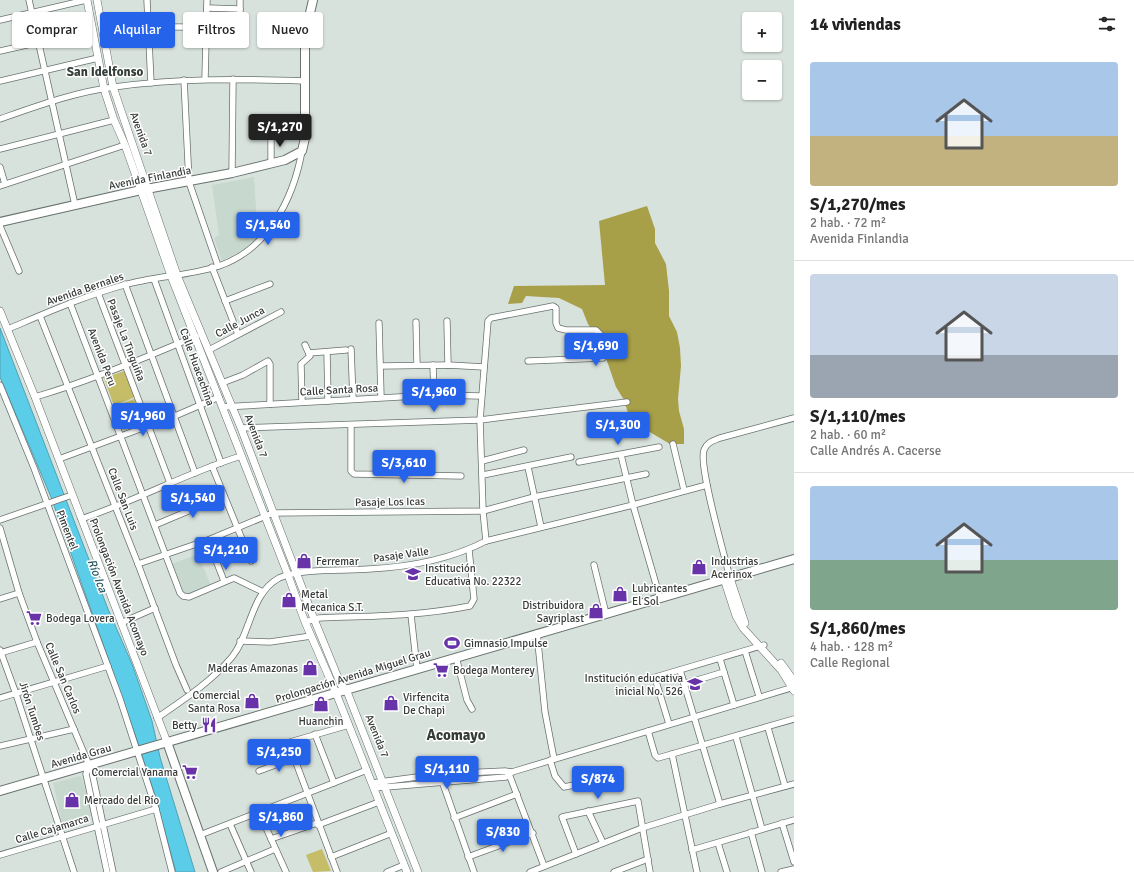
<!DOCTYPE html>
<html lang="es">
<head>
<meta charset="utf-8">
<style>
	body { margin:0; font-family:Signika,sans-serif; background:#f2f2f2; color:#222; height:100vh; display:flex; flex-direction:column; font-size:15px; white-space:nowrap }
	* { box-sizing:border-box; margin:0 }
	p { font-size:13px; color:#767676 }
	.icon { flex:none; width:22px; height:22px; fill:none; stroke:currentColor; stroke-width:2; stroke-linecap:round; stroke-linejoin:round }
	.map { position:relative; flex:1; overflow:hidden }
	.sheet { display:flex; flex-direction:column; background:#fff; width:340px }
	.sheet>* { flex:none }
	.top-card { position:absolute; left:12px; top:12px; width:380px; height:36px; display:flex; gap:8px }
	.fabs { position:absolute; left:742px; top:12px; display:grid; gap:8px }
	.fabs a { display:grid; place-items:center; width:40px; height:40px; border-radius:4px; background:#fff; box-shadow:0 1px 3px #0004; font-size:20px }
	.price { position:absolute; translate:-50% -34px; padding:0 9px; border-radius:4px; background:#2563eb; color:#fff; font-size:13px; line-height:26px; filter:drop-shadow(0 1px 2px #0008) }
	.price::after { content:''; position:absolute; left:50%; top:24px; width:12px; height:9px; margin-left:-6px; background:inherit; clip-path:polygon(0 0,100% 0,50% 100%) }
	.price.selected { background:#222; color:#fff }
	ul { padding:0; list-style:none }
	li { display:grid; align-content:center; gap:8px; height:212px; padding:0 16px }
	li+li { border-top:1px solid #e0e0e0 }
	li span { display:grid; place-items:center; height:124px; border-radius:4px; color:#555 }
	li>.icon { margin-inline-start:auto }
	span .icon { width:72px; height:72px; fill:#fffc; stroke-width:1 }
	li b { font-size:17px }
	h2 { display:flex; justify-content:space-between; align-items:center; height:48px; padding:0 16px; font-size:17px }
	.tag { padding:0 14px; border-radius:4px; background:#fff; box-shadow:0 1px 3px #0004; font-size:14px; line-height:36px }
	.tag.selected { background:#2563eb; color:#fff }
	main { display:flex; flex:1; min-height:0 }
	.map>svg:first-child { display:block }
</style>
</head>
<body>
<main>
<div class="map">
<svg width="794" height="872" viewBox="0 0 794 872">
	<rect width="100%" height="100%" fill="#d8e2dc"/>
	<!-- built -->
	<g fill="#c7d8ce">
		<path d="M254 177 258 238 242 250 222 261 214 238 219 235 212 185Z"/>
		<path d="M198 554 211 586 184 596 172 564Z"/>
		<path d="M80 776 82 778 92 815 62 823 53 783Z"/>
	</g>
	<!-- green -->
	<g fill="#c5bd67">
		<path d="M124 371 135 397 114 406 104 378Z"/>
		<path d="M134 399 143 423 124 430 115 406Z"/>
		<path d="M322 849 331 871 313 872 306 855Z"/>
	</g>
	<!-- forest -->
	<path fill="#a89f49" d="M647 206 655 229V243L666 264 669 291V316L677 332 680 348 681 366 678 399 679 411 684 429V444H670L638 425 629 416 624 400 616 387 600 341 588 324 582 309 559 298 526 296 522 303 508 304 514 286 605 285 599 221Z"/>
	<!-- water -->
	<path fill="#5ccde8" stroke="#51a1b4" d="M0 328 108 609 132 664 152 721 160 757 195 872H176L157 802 138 743 51 497 0 377Z"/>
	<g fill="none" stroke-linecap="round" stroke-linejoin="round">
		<defs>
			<g id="minor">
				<path d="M29 0 75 205"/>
				<path d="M147 0 151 83"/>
				<path d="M240 0V35"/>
				<path d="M207 8 240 9"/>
				<path d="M0 20 86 0"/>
				<path d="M148 27H206"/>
				<path d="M0 51 93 30"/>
				<path d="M205 79 207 0"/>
				<path d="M184 80 189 182 218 266"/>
				<path d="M0 81 98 58"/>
				<path d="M0 119C37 106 75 92 114 87 178 78 241 79 305 81"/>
				<path d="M0 149 114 120"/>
				<path d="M271 164V132"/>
				<path d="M0 167 5 184"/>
				<path d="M232 173 233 79"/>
				<path d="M0 186 125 145"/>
				<path d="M0 226 19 271"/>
				<path d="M212 267 238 334"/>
				<path d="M154 279 221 463"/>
				<path d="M125 284 195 473"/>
				<path d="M98 293 170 483"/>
				<path d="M225 301 270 284"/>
				<path d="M70 303 180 593 183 596 189 597 234 578 263 592"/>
				<path d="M40 316 138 564 176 665 187 690"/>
				<path d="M447 321 448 365"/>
				<path d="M416 322 417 365"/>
				<path d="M379 323 381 397"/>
				<path d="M8 329C46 313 84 296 124 285 155 276 189 276 219 266 268 249 293 200 302 151"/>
				<path d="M351 349 353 399"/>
				<path d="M209 350 281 312"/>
				<path d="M327 352 328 401"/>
				<path d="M309 353 346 350"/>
				<path d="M433 365 434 395"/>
				<path d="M381 366 448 365 484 367"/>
				<path d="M222 383 243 375 268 361 270 364V404"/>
				<path d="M0 385 34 468 120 699 156 809 172 872"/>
				<path d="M35 397C90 381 143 359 196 336"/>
				<path d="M302 402 301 364 310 356 305 345"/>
				<path d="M223 407 434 395 481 396"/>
				<path d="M351 425V471L354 474 461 476"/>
				<path d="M241 428 480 420 627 402"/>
				<path d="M673 444 684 490"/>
				<path d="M621 455 633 505 660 598"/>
				<path d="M59 459 175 416 219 397"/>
				<path d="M482 461 524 450"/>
				<path d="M579 462 659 447"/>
				<path d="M212 466 251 561"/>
				<path d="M528 467 541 527"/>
				<path d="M483 475 571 457"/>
				<path d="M81 519C136 501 186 473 241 456"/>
				<path d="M0 520 72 495"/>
				<path d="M155 525 224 496"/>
				<path d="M0 528 19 593 37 642 92 772 113 872"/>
				<path d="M208 540 224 581"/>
				<path d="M486 541 483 511 480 420 488 321 491 318 553 306 556 308V323L558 328 566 330H596L600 334 607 352 603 358 528 361"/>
				<path d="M138 564 208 540 273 513 483 511 534 497 646 474"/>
				<path d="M594 565 606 614"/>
				<path d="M730 578C725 557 698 465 704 450 707 442 713 441 720 438L794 418"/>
				<path d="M0 599 19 593"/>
				<path d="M411 615 417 669"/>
				<path d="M305 622 319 618C370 616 420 616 470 606L474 599 469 550"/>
				<path d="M121 623 155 608"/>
				<path d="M537 633 545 712 554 759"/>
				<path d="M240 641 270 642 311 636"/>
				<path d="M0 650 16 694 74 872"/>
				<path d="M745 651 759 696"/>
				<path d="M0 653 37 642"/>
				<path d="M456 657 467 700 472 709"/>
				<path d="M720 659 734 705"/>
				<path d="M680 670 720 804"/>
				<path d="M655 678 669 724"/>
				<path d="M649 679 764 645"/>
				<path d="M684 684 724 672"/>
				<path d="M0 698 108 666"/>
				<path d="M157 718C183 700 211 682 232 657 251 634 250 594 279 578 300 568 345 571 369 569 410 567 449 560 486 541L633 505 707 485"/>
				<path d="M768 728 785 786"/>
				<path d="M648 731 655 755 658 758 794 719"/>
				<path d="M315 734 334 783"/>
				<path d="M736 737 762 829"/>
				<path d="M0 746 74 729"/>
				<path d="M672 754 697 872"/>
				<path d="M550 760 555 776 564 787 589 782"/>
				<path d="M88 765 86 774 107 872"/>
				<path d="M259 771 294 758"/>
				<path d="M509 774 544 866"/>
				<path d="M441 778 474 872"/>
				<path d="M372 783 440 774 505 771 512 772"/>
				<path d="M374 788 506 777 512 772 794 687"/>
				<path d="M588 811 603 843"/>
				<path d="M259 812 286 872"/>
				<path d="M454 818 517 794"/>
				<path d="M782 823 794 862"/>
				<path d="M230 824 251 872"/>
				<path d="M318 825 379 802"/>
				<path d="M751 832 762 872"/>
				<path d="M200 835 367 770"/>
				<path d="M271 839 317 823"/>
				<path d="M718 843 727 872"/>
				<path d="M692 850 794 820"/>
				<path d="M576 854 562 817 638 801 650 872"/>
				<path d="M0 855 156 809"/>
				<path d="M331 857 392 833"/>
				<path d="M468 857 533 833"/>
				<path d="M221 872 275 849"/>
				<path d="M337 872 289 744 290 742 349 725"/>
				<path d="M387 872 404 865"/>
				<path d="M530 872 642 828 720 804 794 784"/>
				<path d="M614 872 648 859"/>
				<path d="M781 872 794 869"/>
			</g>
			<g id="tertiary">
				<path d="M87 0 104 89 114 120 125 145 171 276 288 575 305 622 336 693 407 872"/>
				<path d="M97 0 113 87 177 275 241 428 314 619 341 685 346 689 418 872"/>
				<path d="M0 311 35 397 167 742"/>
				<path d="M730 578 745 623"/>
				<path d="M724 579 736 616 743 628 781 670 794 691"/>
				<path d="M781 663 794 681"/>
			</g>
			<path id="secondary" d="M0 222 141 190 232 173 285 160 302 151 305 138V34L313 0"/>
			<g id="primary">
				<path d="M167 742 213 872"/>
				<path d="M0 791 794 559"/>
			</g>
		</defs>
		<!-- minor casing -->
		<use href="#minor" stroke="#69726d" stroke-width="7"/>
		<!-- tertiary casing -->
		<use href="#tertiary" stroke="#69726d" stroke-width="8"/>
		<!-- secondary casing -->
		<use href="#secondary" stroke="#69726d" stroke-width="10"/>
		<!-- primary casing -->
		<use href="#primary" stroke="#69726d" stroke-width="10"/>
		<!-- minor -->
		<use href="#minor" stroke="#fff" stroke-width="5.5"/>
		<!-- tertiary -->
		<use href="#tertiary" stroke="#fff" stroke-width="7"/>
		<!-- secondary -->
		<use href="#secondary" stroke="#fff" stroke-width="8"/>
		<!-- primary -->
		<use href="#primary" stroke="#fff" stroke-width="8"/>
	</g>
	<!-- icons -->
	<defs>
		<symbol id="shop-bare" viewBox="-9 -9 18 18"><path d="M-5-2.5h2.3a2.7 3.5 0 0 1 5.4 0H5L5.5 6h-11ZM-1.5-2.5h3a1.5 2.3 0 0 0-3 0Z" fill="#6832a9" stroke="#fff" stroke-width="2.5" paint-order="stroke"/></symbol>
		<symbol id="school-bare" viewBox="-9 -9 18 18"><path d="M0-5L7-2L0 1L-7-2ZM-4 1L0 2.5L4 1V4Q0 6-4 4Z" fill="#6832a9" stroke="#fff" stroke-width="2.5" paint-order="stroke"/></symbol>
		<symbol id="supermarket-bare" viewBox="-9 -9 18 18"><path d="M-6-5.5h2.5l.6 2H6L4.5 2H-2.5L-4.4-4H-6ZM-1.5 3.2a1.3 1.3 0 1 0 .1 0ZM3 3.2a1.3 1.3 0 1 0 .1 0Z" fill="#6832a9" stroke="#fff" stroke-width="2.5" paint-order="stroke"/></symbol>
		<symbol id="stadium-bare" viewBox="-9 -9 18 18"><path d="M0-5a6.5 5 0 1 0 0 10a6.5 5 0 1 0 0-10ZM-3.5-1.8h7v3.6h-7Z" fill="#6832a9" stroke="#fff" stroke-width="2.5" paint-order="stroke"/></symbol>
		<symbol id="restaurant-bare" viewBox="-9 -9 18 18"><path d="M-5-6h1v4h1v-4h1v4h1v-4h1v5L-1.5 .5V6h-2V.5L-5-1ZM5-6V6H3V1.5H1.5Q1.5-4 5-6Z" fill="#6832a9" stroke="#fff" stroke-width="2.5" paint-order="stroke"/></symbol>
	</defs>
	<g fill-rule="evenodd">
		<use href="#shop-bare" x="293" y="550" width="22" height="22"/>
		<use href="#shop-bare" x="688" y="556" width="22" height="22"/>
		<use href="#school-bare" x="402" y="563" width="22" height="22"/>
		<use href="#shop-bare" x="609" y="583" width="22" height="22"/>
		<use href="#shop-bare" x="278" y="589" width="22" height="22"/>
		<use href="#shop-bare" x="585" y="600" width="22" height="22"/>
		<use href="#supermarket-bare" x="23" y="607" width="22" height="22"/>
		<use href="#stadium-bare" x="441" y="632" width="22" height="22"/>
		<use href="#shop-bare" x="299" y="657" width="22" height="22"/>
		<use href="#supermarket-bare" x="430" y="659" width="22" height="22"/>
		<use href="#school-bare" x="684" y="673" width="22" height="22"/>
		<use href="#shop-bare" x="241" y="690" width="22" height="22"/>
		<use href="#shop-bare" x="380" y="692" width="22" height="22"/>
		<use href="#shop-bare" x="310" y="693" width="22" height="22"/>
		<use href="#restaurant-bare" x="198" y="714" width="22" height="22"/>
		<use href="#supermarket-bare" x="179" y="761" width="22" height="22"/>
		<use href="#shop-bare" x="61" y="789" width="22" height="22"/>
	</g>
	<g text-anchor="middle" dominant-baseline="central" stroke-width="3" stroke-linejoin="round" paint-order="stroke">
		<!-- street labels -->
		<g font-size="11" fill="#373b39" stroke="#fff">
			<text transform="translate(141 134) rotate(70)">Avenida 7</text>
			<text transform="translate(150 178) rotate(-11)">Avenida Finlandia</text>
			<text transform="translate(85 289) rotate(-19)">Avenida Bernales</text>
			<text transform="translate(240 322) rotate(-28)">Calle Junca</text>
			<text transform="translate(126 340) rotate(69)">Pasaje La Tinguiña</text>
			<text transform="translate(102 357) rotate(69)">Avenida Peru</text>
			<text transform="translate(197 367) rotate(70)">Calle Huacachina</text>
			<text transform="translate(339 390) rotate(-3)">Calle Santa Rosa</text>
			<text transform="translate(256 436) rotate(69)">Avenida 7</text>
			<text transform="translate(123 499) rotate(69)">Calle San Luis</text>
			<text transform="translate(390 502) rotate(-1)">Pasaje Los Icas</text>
			<text transform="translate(67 530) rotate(69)">Pimentel</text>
			<text transform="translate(401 555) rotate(-8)">Pasaje Valle</text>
			<text transform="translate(119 587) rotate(69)">Prolongación Avenida Acomayo</text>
			<text transform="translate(353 676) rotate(-17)">Prolongación Avenida Miguel Grau</text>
			<text transform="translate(63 678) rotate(67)">Calle San Carlos</text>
			<text transform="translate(32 711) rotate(72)">Jirón Tumbes</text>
			<text transform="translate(377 736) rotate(68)">Avenida 7</text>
			<text transform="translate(81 756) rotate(-16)">Avenida Grau</text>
			<text transform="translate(52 829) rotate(-17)">Calle Cajamarca</text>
		</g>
		<!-- poi labels -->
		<g font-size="11" fill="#373b39" stroke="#fff" text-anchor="start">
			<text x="316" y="561">Ferremar</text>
			<text x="711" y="561">Industrias<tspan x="711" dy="13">Acerinox</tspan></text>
			<text x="425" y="568">Institución<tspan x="425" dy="13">Educativa No. 22322</tspan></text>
			<text x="632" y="588">Lubricantes<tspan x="632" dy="13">El Sol</tspan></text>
			<text x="301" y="594">Metal<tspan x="301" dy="13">Mecanica S.T.</tspan></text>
			<text x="584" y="605" text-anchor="end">Distribuidora<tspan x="584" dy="13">Sayriplast</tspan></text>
			<text x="46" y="618">Bodega Lovera</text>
			<text x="464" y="643">Gimnasio Impulse</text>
			<text x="298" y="668" text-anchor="end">Maderas Amazonas</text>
			<text x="453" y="670">Bodega Monterey</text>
			<text x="683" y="678" text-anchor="end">Institución educativa<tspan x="683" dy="13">inicial No. 526</tspan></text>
			<text x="240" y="695" text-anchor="end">Comercial<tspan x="240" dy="13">Santa Rosa</tspan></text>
			<text x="403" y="697">Virfencita<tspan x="403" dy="13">De Chapi</tspan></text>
			<text x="321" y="721" text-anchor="middle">Huanchin</text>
			<text x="197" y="725" text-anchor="end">Betty</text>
			<text x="178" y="772" text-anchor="end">Comercial Yanama</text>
			<text x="84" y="800">Mercado del Río</text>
		</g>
		<!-- water labels -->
		<g font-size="12" font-style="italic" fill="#2a5a66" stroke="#fff">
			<text transform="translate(97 576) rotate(69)">Río Ica</text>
		</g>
		<!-- quarter labels -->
		<g font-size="13" font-weight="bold" fill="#343d38" stroke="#fff">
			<text x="105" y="72">San Idelfonso</text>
		</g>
		<!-- district labels -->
		<g font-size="15" font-weight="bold" fill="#343d38" stroke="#fff">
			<text x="456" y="735">Acomayo</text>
		</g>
	</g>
</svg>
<div class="fabs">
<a>+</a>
<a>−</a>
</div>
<b class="price selected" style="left:280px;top:148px">S/1,270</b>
<b class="price" style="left:268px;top:246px">S/1,540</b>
<b class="price" style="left:596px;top:367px">S/1,690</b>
<b class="price" style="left:434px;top:413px">S/1,960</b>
<b class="price" style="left:143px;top:437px">S/1,960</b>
<b class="price" style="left:618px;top:446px">S/1,300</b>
<b class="price" style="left:404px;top:484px">S/3,610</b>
<b class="price" style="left:193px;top:519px">S/1,540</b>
<b class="price" style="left:226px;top:571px">S/1,210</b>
<b class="price" style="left:279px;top:773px">S/1,250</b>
<b class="price" style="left:447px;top:790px">S/1,110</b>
<b class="price" style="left:598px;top:800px">S/874</b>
<b class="price" style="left:281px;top:838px">S/1,860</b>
<b class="price" style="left:503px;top:853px">S/830</b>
<div class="top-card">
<a class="tag">Comprar</a>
<a class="tag selected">Alquilar</a>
<a class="tag">Filtros</a>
<a class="tag">Nuevo</a>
</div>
</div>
<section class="sheet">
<h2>14 viviendas<svg class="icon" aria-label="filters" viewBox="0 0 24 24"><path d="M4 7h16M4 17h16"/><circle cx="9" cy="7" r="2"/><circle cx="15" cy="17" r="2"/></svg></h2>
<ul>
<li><span style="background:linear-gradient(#a9c7e8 60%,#c2b280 0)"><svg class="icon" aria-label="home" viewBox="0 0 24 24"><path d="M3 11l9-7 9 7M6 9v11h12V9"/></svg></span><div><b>S/1,270/mes</b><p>2 hab. · 72 m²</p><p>Avenida Finlandia</p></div></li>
<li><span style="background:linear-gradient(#c9d6e8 65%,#9aa5b1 0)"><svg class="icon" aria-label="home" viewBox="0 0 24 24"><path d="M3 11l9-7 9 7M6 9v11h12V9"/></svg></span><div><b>S/1,110/mes</b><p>2 hab. · 60 m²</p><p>Calle Andrés A. Cacerse</p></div></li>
<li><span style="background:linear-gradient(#a9c7e8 60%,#7fa58c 0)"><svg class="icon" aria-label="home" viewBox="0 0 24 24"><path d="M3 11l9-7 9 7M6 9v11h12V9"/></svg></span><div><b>S/1,860/mes</b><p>4 hab. · 128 m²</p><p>Calle Regional</p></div></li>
</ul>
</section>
</main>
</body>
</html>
